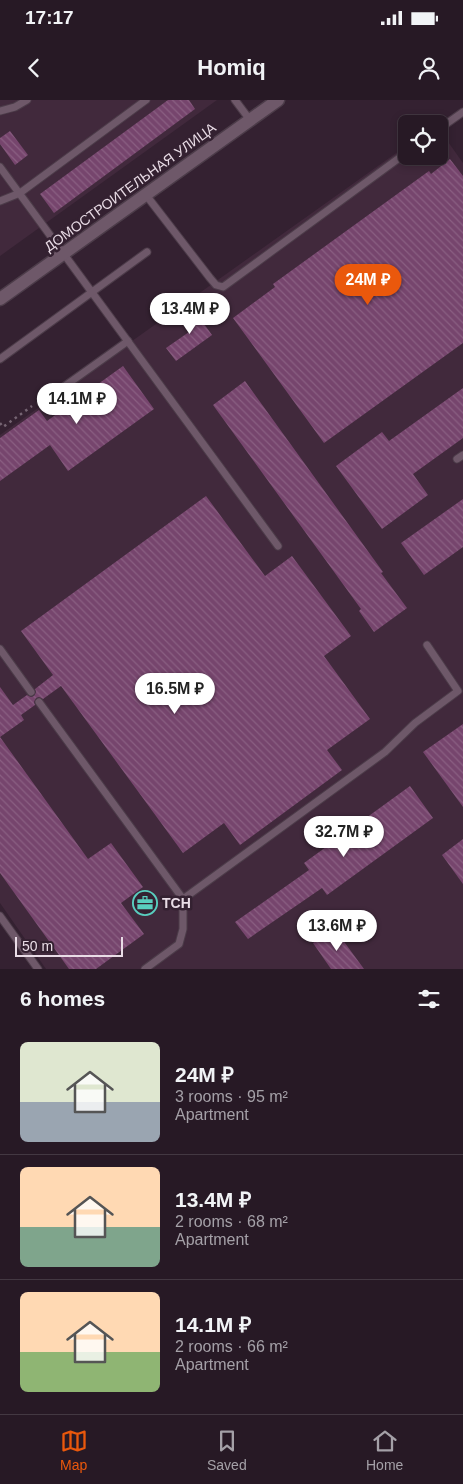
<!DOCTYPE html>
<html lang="en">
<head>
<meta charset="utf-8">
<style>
	body { margin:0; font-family:Arial,sans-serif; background:#2f222d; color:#f1f3f6; height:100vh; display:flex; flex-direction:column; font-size:19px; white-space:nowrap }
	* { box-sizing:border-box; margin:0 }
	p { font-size:16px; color:#a4a0a7 }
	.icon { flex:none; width:28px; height:28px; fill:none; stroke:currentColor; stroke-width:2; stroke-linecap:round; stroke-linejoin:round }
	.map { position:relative; height:869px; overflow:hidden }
	.drawer { display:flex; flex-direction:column; background:#271925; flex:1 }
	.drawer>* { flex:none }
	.tools { position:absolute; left:398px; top:15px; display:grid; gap:10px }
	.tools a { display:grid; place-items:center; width:50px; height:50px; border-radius:8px; background:#271925; box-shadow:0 2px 8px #0003,0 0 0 1px #433842; font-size:25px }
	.scale { position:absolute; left:15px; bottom:12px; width:108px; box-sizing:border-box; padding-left:5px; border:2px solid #e9dce6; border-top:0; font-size:14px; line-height:18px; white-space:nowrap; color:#e9dce6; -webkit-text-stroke:4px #342131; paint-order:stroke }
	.price { position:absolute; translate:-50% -42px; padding:0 11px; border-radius:18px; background:#fff; color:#222; font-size:16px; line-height:32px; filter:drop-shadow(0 1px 2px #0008) }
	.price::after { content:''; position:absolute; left:50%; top:30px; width:15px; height:11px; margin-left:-8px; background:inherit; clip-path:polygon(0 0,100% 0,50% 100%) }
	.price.selected { background:#ea580c; color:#fff }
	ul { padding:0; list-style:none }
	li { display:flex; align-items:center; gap:15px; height:125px; padding:0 20px }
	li+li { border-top:1px solid #433842 }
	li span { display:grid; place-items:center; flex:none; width:140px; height:100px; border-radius:8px; color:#555 }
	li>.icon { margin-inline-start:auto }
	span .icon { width:60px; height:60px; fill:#fffc; stroke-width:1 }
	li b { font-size:21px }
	h2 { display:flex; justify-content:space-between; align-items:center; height:60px; padding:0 20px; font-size:21px }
	.status { display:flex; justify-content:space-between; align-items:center; height:35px; padding:0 25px; background:#271925; direction:ltr }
	.status svg { height:14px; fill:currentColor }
	header { display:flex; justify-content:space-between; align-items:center; height:65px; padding:0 20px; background:#271925; font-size:22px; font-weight:600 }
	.tab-bar { display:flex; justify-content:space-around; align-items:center; height:70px; border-top:1px solid #433842; background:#271925; font-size:14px; color:#a4a0a7 }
	.tab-bar a { display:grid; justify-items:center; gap:2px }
	.tab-bar .selected { color:#ea580c }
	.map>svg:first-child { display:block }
</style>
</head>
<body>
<div class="status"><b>17:17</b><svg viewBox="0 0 49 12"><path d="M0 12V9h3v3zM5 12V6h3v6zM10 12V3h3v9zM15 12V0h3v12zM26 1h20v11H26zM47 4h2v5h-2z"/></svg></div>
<header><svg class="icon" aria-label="back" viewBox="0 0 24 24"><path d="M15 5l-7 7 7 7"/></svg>Homiq<svg class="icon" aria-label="person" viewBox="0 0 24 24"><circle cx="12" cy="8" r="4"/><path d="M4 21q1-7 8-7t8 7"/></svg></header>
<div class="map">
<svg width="463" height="869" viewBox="0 0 463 869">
	<defs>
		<pattern id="building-back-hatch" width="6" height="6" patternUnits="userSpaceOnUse" patternTransform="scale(1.25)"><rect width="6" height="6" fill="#76456d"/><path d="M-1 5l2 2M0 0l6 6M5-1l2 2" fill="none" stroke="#8a5f82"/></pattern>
	</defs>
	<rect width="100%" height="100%" fill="#342131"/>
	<!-- built -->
	<g fill="#41293c">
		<path d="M0 0H217L0 156Z"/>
		<path d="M439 29 463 63V869H46L0 803V335L406 46V56H439Z"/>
	</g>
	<!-- building -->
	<g fill="url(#building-back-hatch)">
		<path d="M168 0H189L195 9 54 113 40 94Z"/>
		<path d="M10 31 28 55 15 65 0 44V38Z"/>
		<path d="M450 59 463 76V243L324 343 233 218 275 187 273 184 429 71 431 74Z"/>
		<path d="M192 207 212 235 176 261 166 248 189 232 179 217Z"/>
		<path d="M123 266 154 309 68 371 50 345 0 381V338L39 310 47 321Z"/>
		<path d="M245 281 383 472 381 473 407 508 374 532 359 511 361 509 213 305Z"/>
		<path d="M463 288V338L413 374 428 395 382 429 336 366 382 332 389 341Z"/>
		<path d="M206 396 265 476 292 456 351 536 324 556 370 619 327 650 342 670 240 745 224 723 183 753 61 586 43 599 39 597 36 598 34 602 35 605 21 615 24 620 0 637 88 759 111 743 143 787 121 803 144 834 96 869H69L0 773V587L13 605 27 595 31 597 34 596 36 592 35 589 53 575 21 531Z"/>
		<path d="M463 399V447L424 475 401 443Z"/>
		<path d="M463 624V707L423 652Z"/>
		<path d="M410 686 433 718 327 795 322 788 248 839 235 822 309 770 304 763Z"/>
		<path d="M463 739V784L442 755Z"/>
		<path d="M334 828 364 869H331L313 843Z"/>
	</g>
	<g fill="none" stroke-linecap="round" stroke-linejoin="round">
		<defs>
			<g id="service">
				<path d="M235 0 250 20"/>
				<path d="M0 11 15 7 27 0"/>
				<path d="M439 29 463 12"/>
				<path d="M0 67 278 446"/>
				<path d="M146 95 210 178 216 185 223 187 406 53"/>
				<path d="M0 101 20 93 146 0"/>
				<path d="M0 259 147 152"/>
				<path d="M41 303 128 241"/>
				<path d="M457 359 463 355"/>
				<path d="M0 549 31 592"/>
				<path d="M39 602 183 799V829L179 844 145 869"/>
				<path d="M183 799 385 652 415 623 458 591 427 545"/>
				<path d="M0 816 38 869"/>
			</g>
			<path id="tertiary" d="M0 199 278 0"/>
		</defs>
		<!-- service casing -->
		<use href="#service" stroke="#4c3c49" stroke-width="9"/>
		<!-- tertiary casing -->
		<use href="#tertiary" stroke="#4c3c49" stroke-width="15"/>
		<!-- path -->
		<path stroke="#756472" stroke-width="2.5" stroke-dasharray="2.5 4" stroke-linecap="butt" d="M0 323 3 327 32 306"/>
		<!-- service -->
		<use href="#service" stroke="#6e5869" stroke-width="7"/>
		<!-- tertiary -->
		<use href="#tertiary" stroke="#6e5869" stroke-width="12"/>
	</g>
	<!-- icons -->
	<defs>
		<symbol id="office-ring" viewBox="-11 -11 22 22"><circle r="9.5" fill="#342131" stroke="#59cebf" stroke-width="1.5"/><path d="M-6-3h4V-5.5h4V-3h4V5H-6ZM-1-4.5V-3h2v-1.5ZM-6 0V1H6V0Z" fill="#59cebf"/></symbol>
	</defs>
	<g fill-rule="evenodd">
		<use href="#office-ring" x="131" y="789" width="28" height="28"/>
	</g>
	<g text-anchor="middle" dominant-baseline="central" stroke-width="5" stroke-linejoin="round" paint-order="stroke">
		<!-- street labels -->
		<g font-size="14" fill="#e9dce6" stroke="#342131">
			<text transform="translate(130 87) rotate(-36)">ДОМОСТРОИТЕЛЬНАЯ УЛИЦА</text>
		</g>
		<!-- poi labels -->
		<g font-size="14" font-weight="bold" fill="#e9dce6" stroke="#342131" text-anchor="start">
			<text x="162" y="803">ТСН</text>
		</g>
	</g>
</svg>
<div class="tools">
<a><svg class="icon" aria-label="locate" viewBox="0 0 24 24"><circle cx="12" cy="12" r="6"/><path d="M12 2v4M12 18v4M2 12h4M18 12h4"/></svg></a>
</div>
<div class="scale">50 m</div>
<b class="price selected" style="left:368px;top:206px">24M ₽</b>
<b class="price" style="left:190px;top:235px">13.4M ₽</b>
<b class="price" style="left:77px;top:325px">14.1M ₽</b>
<b class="price" style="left:175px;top:615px">16.5M ₽</b>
<b class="price" style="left:344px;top:758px">32.7M ₽</b>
<b class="price" style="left:337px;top:852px">13.6M ₽</b>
</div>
<section class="drawer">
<h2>6 homes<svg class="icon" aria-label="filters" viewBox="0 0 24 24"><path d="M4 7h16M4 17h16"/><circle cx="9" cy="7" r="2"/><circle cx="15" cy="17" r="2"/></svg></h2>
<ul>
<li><span style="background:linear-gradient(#dfe7d0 60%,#9aa5b1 0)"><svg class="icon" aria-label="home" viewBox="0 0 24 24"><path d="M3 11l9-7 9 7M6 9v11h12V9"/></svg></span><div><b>24M ₽</b><p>3 rooms · 95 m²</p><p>Apartment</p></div></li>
<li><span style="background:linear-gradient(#ffd9b3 60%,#7fa58c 0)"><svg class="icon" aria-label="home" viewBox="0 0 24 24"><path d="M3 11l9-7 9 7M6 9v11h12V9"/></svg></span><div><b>13.4M ₽</b><p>2 rooms · 68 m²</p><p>Apartment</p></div></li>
<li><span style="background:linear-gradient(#ffd9b3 60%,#8fb573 0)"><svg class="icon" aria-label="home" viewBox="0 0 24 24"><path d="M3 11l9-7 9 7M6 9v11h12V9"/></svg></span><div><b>14.1M ₽</b><p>2 rooms · 66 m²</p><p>Apartment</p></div></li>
</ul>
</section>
<nav class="tab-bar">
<a class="selected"><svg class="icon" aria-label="map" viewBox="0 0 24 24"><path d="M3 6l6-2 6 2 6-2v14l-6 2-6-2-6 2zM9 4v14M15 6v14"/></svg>Map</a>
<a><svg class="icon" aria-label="saved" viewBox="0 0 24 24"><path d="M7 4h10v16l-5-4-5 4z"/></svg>Saved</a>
<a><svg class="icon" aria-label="home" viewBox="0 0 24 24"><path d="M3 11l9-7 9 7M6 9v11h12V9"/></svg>Home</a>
</nav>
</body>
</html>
